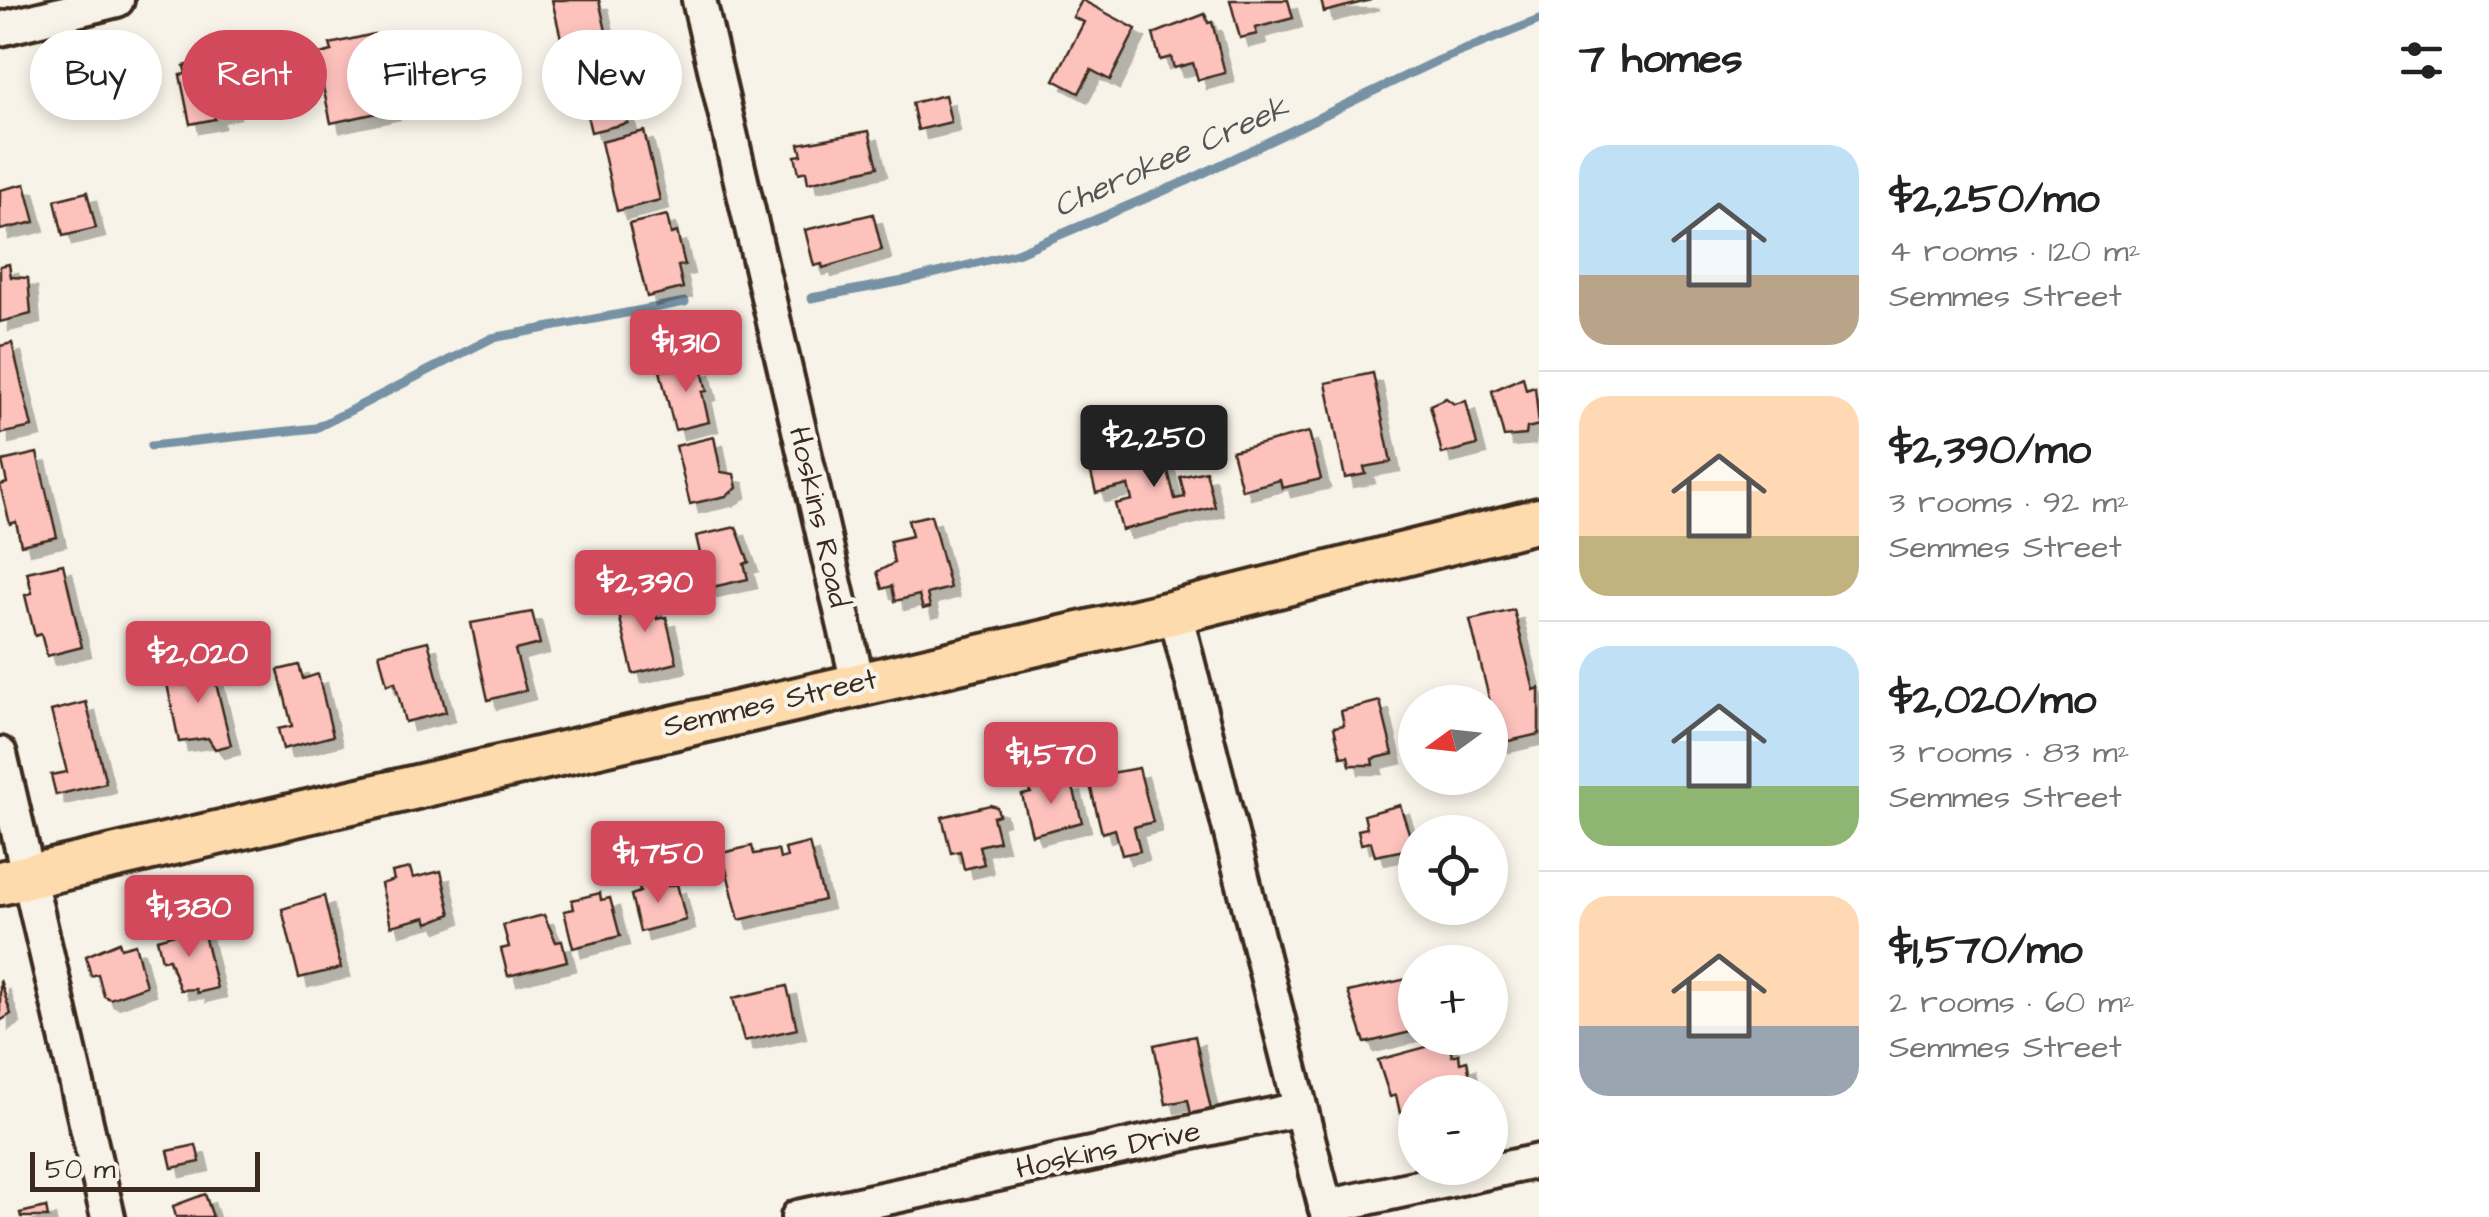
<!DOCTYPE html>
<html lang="en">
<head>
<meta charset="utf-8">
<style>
	body { margin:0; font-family:"Architects Daughter",sans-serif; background:#f2f2f2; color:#222; height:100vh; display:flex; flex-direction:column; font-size:38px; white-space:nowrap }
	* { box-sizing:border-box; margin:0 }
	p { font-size:32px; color:#767676 }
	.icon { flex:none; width:55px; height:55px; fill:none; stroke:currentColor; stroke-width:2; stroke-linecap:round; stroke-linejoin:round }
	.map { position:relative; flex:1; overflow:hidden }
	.side { display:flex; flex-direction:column; background:#fff; width:950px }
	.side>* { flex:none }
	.top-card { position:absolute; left:30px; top:30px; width:950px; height:90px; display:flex; gap:20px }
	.needle { width:65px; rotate:255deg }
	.controls { position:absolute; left:1398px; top:685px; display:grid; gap:20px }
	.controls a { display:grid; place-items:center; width:110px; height:110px; border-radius:50%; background:#fff; box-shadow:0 5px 15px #0003; font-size:50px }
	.scale { position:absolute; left:30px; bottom:25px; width:230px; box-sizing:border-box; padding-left:10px; border:5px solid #3b2a1e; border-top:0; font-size:28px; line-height:35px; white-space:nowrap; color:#3b2a1e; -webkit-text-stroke:8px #f7f3e8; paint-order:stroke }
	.price { position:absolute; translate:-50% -85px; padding:0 22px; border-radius:10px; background:#d1495b; color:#fff; font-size:32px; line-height:65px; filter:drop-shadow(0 2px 5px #0008) }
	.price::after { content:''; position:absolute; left:50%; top:60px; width:30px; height:22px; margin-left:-15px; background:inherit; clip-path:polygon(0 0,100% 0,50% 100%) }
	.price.current { background:#222; color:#fff }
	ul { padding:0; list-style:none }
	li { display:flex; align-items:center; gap:30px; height:250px; padding:0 40px }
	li+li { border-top:2px solid #e0e0e0 }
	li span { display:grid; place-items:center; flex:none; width:280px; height:200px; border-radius:30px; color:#555 }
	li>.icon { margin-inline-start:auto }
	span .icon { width:120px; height:120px; fill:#fffc; stroke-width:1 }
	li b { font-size:42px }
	h2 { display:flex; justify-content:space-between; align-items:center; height:120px; padding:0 40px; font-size:42px }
	.pill { padding:0 35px; border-radius:45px; background:#fff; box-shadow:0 5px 15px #0003; font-size:35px; line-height:90px }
	.pill.current { background:#d1495b; color:#fff }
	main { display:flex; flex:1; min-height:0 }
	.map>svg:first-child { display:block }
</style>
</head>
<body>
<main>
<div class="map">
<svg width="1539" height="1217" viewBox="0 0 1539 1217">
	<defs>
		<filter id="shadow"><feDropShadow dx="9" dy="9" stdDeviation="0" flood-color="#0004"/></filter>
	</defs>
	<rect width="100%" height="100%" fill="#f7f3e8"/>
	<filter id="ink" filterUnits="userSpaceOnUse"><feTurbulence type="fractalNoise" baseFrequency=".01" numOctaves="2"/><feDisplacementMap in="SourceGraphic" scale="20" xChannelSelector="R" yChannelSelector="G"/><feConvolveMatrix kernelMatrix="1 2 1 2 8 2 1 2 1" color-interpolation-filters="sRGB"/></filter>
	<g filter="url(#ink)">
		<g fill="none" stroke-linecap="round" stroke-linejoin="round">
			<!-- stream -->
			<g stroke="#7692a4" stroke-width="9">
				<path d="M811 298 904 281 1017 253 1189 180 1430 64 1539 20"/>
				<path d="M151 446 316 428 492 338 685 302"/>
			</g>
		</g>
		<!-- building -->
		<g fill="#fec2bd" stroke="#3b2a1e" stroke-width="2.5" filter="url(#shadow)">
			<path d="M552 0H599L608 40 564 51Z"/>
			<path d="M1082 0 1136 29 1110 80 1091 70 1079 93 1054 80 1084 22 1073 17Z"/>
			<path d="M1230 0H1288L1293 18 1255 28 1257 34 1240 38Z"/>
			<path d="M1321 0H1371L1324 12Z"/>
			<path d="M1205 14 1208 23 1212 22 1225 73 1198 80 1193 63 1174 68 1171 57 1160 60 1153 34Z"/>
			<path d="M374 34 391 110 331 123 316 55 332 51 330 44Z"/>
			<path d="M611 52 627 100 623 101 628 123 591 132 574 61Z"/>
			<path d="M213 59 215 69 222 67 231 109 214 113 215 119 190 124 180 75 186 74 184 66Z"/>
			<path d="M945 95 951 122 918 130 912 103Z"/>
			<path d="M644 131 660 200 617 211 601 142Z"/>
			<path d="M869 131 878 167 808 183 806 171 799 173 795 156 802 155 799 144Z"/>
			<path d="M25 184 35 222 0 230V190Z"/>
			<path d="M87 192 96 228 63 236 55 200Z"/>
			<path d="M873 214 882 250 823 268 822 264 814 266 805 230Z"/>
			<path d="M667 215 671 234 677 232 685 265 678 266 683 288 647 297 629 224Z"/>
			<path d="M9 264 11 277 28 278 31 314 0 322V266Z"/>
			<path d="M12 343 32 427 0 434V346Z"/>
			<path d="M695 363 696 368 701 366 707 391 702 392 709 422 675 430 660 371Z"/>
			<path d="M1373 373 1391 462 1364 467 1366 474 1345 478 1326 383Z"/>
			<path d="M1523 377 1526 390 1535 387 1539 425 1527 428 1526 435 1504 437 1492 391Z"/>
			<path d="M1446 398 1454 404 1466 401 1477 445 1442 454 1430 405Z"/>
			<path d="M1309 432 1321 479 1282 488 1280 480 1242 490 1232 451Z"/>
			<path d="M714 437 721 472 734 474 737 488 726 496 690 504 676 446Z"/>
			<path d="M1161 443 1175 499 1185 497 1180 477 1206 471 1215 507 1122 530 1115 504 1132 500 1128 485 1096 493 1091 473 1147 459 1144 447Z"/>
			<path d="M37 453 57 537 21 545 16 522 10 524 0 485 7 483 2 461Z"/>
			<path d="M931 515 950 588 927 594 930 607 923 609 919 595 895 601 892 586 882 589 877 572 894 563 890 541 912 536 908 520Z"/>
			<path d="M736 527 749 562 744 564 748 579 708 588 696 536Z"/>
			<path d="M63 564 82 647 47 656 41 634 35 636 25 595 32 593 27 572Z"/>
			<path d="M650 594 657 619 666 617 677 663 633 674 616 602Z"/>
			<path d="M1514 610 1534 690 1539 688V734L1500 743 1470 620Z"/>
			<path d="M532 612 540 644 515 650 526 690 488 700 471 623Z"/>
			<path d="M428 641 446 712 405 722 395 682 387 685 379 653Z"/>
			<path d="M211 663 231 745 215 749 208 738 179 742 165 674Z"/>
			<path d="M299 665 303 679 318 674 333 736 283 749 278 729 292 726 278 670Z"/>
			<path d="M1380 701 1393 754 1372 759 1373 765H1350L1348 756 1341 757 1334 727 1344 725 1341 711Z"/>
			<path d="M86 702 106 783 56 795 51 775 67 772 51 711Z"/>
			<path d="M1139 768 1153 822 1134 827 1140 851 1122 855 1115 829 1102 833 1088 777Z"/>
			<path d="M1048 780 1050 789 1072 783 1082 822 1032 835 1022 795 1031 793 1030 785Z"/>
			<path d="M990 805 997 807 999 815 993 817 999 841 979 846 984 864 964 869 960 851 951 853 942 817Z"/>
			<path d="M1400 805 1414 848 1375 856 1371 842 1361 844 1358 830 1367 828 1364 815Z"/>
			<path d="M809 843 824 900 739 920 722 853 752 846 754 854 778 850 780 859 787 857 785 849Z"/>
			<path d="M410 868 413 878 441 871 451 914 428 923 426 917 391 926 381 884 394 880 392 872Z"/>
			<path d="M667 880 668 886 677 884 686 920 640 932 631 895 640 892 639 887Z"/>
			<path d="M600 893 601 900 610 898 620 936 573 948 564 911 574 909 572 900Z"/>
			<path d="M324 896 341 968 299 978 282 909Z"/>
			<path d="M544 915 556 942 562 941 567 961 508 976 501 949 509 947 503 925Z"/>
			<path d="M202 926 217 988 197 993 196 989 180 990 169 959 162 960 157 939Z"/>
			<path d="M119 942 121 948 135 944 146 986 110 999 104 996 98 974 91 976 86 956Z"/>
			<path d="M1407 979 1415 1031 1365 1043 1348 992Z"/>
			<path d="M0 980 11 1014 0 1021Z"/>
			<path d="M787 986 797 1029 744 1041 733 998Z"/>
			<path d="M1195 1036 1211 1110 1191 1114 1188 1100 1166 1104 1154 1045Z"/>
			<path d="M1448 1041 1452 1056 1459 1054 1460 1063 1467 1061 1471 1083 1415 1092V1109L1400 1113 1396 1095 1390 1097 1378 1060Z"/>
			<path d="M196 1145 200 1162 172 1168 168 1151Z"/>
			<path d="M205 1194 213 1217H176L173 1206Z"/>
			<path d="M46 1207 48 1217H21L20 1213Z"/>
		</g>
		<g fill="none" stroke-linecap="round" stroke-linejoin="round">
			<defs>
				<g id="minor">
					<path d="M699 0 858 683"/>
					<path d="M0 29 117 0"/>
					<path d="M1175 612 1328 1217"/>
					<path d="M0 754 108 1217"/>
					<path d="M1325 1207 1539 1161"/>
					<path d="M798 1217 1300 1109"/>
				</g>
				<path id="major" d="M0 883 1175 612 1539 520"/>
			</defs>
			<!-- minor casing -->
			<use href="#minor" stroke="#3b2a1e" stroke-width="40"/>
			<!-- major casing -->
			<use href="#major" stroke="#3b2a1e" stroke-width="50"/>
			<!-- minor -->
			<use href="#minor" stroke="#f7f3e8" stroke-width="32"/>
			<!-- major -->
			<use href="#major" stroke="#fedbac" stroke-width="42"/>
		</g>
	</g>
	<g text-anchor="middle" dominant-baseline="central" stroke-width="8" stroke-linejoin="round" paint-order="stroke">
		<!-- street labels -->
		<g font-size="30" fill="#3b2a1e" stroke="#f7f3e8">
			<text transform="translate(819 517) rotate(77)">Hoskins Road</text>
			<text transform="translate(770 703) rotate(-13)">Semmes Street</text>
			<text transform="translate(1108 1150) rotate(-12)">Hoskins Drive</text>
		</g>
		<!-- water labels -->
		<g font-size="32" font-style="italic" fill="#545656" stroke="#f7f3e8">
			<text transform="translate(1171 157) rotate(-24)">Cherokee Creek</text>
		</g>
	</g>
</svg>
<div class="controls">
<a><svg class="needle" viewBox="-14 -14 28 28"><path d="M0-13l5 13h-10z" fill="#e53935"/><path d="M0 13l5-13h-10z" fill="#767676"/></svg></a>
<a><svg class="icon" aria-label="locate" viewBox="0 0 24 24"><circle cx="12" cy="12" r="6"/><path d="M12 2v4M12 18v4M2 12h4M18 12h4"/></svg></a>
<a>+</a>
<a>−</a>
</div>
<div class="scale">50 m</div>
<b class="price" style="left:686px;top:395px">$1,310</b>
<b class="price current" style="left:1154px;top:490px">$2,250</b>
<b class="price" style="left:645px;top:635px">$2,390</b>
<b class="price" style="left:198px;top:706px">$2,020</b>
<b class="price" style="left:1051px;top:807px">$1,570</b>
<b class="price" style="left:658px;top:906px">$1,750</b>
<b class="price" style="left:189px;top:960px">$1,380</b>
<div class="top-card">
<a class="pill">Buy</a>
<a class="pill current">Rent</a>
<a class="pill">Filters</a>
<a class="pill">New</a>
</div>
</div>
<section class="side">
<h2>7 homes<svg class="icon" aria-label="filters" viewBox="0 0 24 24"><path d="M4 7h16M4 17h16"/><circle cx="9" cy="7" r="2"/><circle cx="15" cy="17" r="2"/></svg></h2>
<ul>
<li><span style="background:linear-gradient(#bfe0f5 65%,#b9a48a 0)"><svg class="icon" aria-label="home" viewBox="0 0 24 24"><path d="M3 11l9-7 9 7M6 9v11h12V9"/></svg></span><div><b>$2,250/mo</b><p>4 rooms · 120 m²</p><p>Semmes Street</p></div></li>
<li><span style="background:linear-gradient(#ffd9b3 70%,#c2b280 0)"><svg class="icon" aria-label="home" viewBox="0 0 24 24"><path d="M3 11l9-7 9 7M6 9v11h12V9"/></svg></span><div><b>$2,390/mo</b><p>3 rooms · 92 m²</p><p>Semmes Street</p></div></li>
<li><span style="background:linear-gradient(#bfe0f5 70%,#8fb573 0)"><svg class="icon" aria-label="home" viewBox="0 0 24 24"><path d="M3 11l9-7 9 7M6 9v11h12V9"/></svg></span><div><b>$2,020/mo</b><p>3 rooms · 83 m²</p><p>Semmes Street</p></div></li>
<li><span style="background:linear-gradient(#ffd9b3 65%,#9aa5b1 0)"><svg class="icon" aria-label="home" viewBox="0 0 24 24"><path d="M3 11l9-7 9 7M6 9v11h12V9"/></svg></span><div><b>$1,570/mo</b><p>2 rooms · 60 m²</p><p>Semmes Street</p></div></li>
</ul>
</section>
</main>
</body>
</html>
